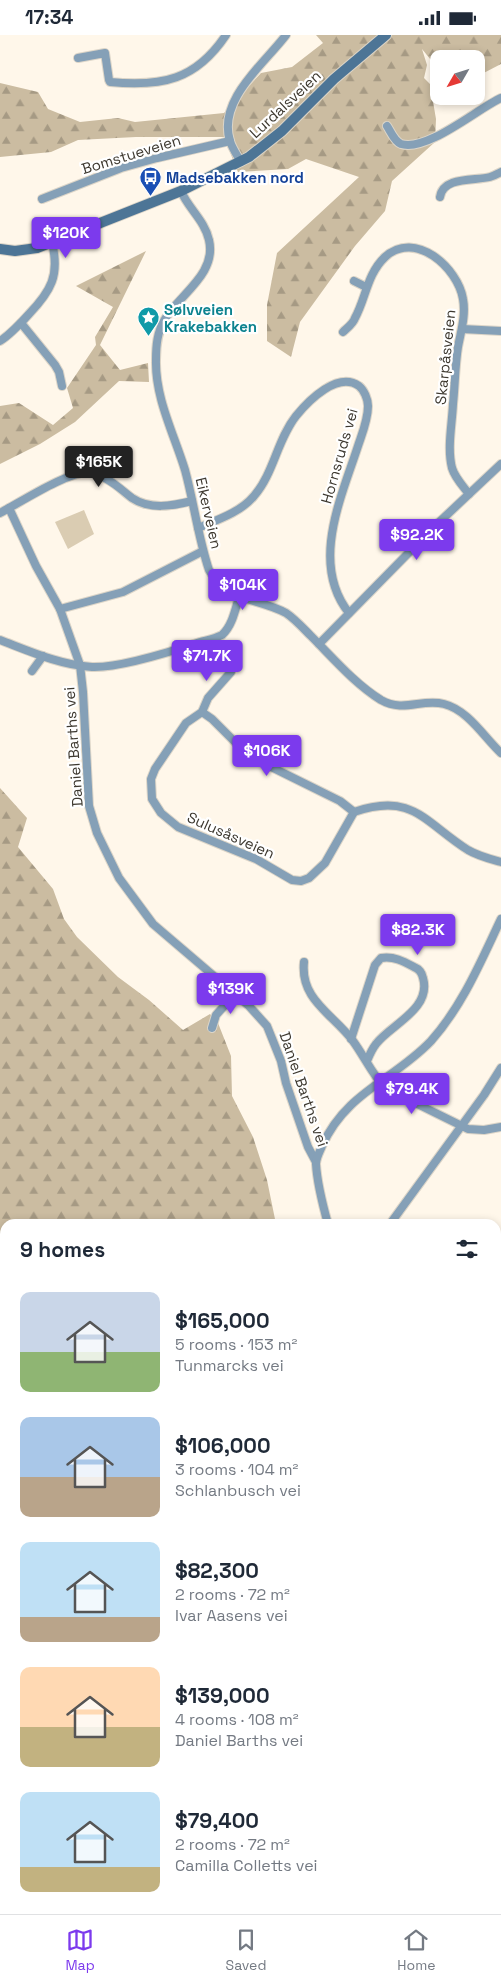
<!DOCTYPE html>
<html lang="en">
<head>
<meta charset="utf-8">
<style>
	body { margin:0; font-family:"Space Grotesk",sans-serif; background:#f6f6f7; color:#1f2937; height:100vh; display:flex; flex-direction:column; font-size:19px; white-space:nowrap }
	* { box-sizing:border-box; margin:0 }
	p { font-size:16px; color:#747a83 }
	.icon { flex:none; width:28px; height:28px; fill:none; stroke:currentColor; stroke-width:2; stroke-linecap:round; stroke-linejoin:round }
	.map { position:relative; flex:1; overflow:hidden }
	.sheet { position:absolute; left:0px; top:1184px; width:501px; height:696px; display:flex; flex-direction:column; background:#fff; border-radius:15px 15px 0 0; box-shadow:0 2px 8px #0003 }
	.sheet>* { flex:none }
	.needle { width:32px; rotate:231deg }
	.controls { position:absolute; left:430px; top:15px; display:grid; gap:10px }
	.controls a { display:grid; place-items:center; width:55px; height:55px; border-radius:10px; background:#fff; box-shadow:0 2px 8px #0003; font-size:25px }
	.price { position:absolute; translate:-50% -42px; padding:0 11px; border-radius:5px; background:#7c3aed; color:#fff; font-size:16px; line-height:32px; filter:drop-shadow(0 1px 2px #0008) }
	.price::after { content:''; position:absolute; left:50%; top:30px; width:15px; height:11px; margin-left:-8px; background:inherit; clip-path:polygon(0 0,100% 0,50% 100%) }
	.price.selected { background:#222; color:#fff }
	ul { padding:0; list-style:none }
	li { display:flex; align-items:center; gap:15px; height:125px; padding:0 20px }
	li span { display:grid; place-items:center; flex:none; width:140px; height:100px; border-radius:10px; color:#555 }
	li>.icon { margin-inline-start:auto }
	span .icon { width:60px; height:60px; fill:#fffc; stroke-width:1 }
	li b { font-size:21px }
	h2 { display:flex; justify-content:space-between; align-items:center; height:60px; padding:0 20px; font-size:21px }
	.status { display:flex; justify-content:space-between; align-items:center; height:35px; padding:0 25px; background:#fff; direction:ltr }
	.status svg { height:14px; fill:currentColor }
	.dock { display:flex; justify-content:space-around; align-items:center; height:70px; border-top:1px solid #e0e1e3; background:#fff; font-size:14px; color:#747a83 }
	.dock a { display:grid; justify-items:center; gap:2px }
	.dock .selected { color:#7c3aed }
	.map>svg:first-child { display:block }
</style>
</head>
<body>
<div class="status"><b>17:34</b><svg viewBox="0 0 49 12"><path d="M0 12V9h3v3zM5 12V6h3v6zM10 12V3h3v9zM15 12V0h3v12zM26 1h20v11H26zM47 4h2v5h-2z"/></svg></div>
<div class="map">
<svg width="501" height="1879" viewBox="0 0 501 1879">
	<defs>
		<pattern id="forest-firs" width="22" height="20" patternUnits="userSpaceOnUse" patternTransform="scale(1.25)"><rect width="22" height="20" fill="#cbbca1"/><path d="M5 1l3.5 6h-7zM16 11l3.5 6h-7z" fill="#a69a84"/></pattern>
	</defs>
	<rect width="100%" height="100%" fill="#fff7ea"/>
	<!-- green -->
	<g fill="#daccb2">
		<path d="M84 475 94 499 68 514 55 487Z"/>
		<path d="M501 1222V1273L496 1271V1227Z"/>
		<path d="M496 1332 501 1333 500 1414 496 1411Z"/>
	</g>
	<!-- forest -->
	<g fill="url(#forest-firs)">
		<path d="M316 0H501V29L476 42V24H439V35L422 14 427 30 424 43 430 49 436 84 435 107 392 146 385 176 355 211 300 287 291 322 267 306V270L277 218 359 142 306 124 288 134 238 137 224 102H136L78 105 51 117 0 122V48L38 57 48 74 80 87 118 83 135 87 224 78 261 38 292 32 323 8Z"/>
		<path d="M146 216 100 310 120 335 148 328 149 347 119 346 75 387 40 409 0 429V371L19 368 53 390 73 373 67 353 96 310 95 302 113 272 76 251Z"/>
		<path d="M0 753 27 783 18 812 53 854 64 884 77 902 118 942 149 965 183 995 210 979 218 988 231 1021 232 1061 253 1102 267 1145 276 1189H5V1679L0 1690Z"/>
	</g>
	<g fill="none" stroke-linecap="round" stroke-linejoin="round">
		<defs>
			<g id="street">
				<path d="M78 23 105 18 109 45 110 47C162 52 196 45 226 0"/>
				<path d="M387 91C391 97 394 106 401 109 427 117 477 74 501 63"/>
				<path d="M241 127C237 120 232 113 230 106 217 65 265 28 286 0"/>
				<path d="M181 156C188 173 205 186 209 205 217 239 180 259 165 284 157 297 156 311 156 325 155 363 174 399 185 435 194 468 198 502 209 535 228 568 256 562 286 578 295 584 303 593 311 601 333 623 355 649 381 665 404 678 422 663 444 669 468 675 484 702 501 718"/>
				<path d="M440 162C443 141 475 146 490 142 494 141 497 139 501 137"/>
				<path d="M42 164 121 133 157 123 230 106"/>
				<path d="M354 246 366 252"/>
				<path d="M21 288 55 330 59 337 62 351"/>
				<path d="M462 294 501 296"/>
				<path d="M343 297C347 293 353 289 355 283 366 263 367 239 385 222 415 194 458 233 463 264 466 280 461 296 458 312 455 331 455 350 453 369 452 390 447 413 452 433 455 443 463 451 469 459"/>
				<path d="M0 306C11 299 20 289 29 279 51 256 60 240 52 208"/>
				<path d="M9 473 36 531 60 574 80 630 83 657 89 771 97 798 119 843 153 889 249 971 267 991 281 1026 286 1048 308 1112 316 1127"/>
				<path d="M0 478C21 467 68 436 90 437 96 437 103 442 108 445 117 450 124 457 132 463 150 475 172 471 192 466"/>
				<path d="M198 493C217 485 241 477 254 461 274 438 277 405 296 381 309 365 338 336 359 351 364 355 368 364 368 371 368 385 362 399 358 411 341 463 310 529 349 578"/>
				<path d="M60 574 123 557 203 516"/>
				<path d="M0 605C29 616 60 630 92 632 119 633 173 616 200 607 207 605 214 604 222 600 232 591 235 576 239 562"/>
				<path d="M319 609 435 491 501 429"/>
				<path d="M233 620 231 637 208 663 202 677 186 688 155 734 151 744 152 764 161 778 178 792 256 824 292 845 301 846 309 843 325 828 354 777"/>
				<path d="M32 636 43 621"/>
				<path d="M202 677 212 684 249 721 340 766 354 777"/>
				<path d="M354 777C413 757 424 787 468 815 478 821 490 824 501 827"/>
				<path d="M304 927C300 965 333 979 353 1006 364 1021 372 1039 385 1053L468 1094 484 1095 501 1092"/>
				<path d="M212 993 216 980 235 959"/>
				<path d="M351 1004 375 930 381 923C394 921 403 926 414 932 419 934 422 938 423 943 432 974 390 990 376 1009 372 1014 369 1021 367 1026"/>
				<path d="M328 1189C323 1171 317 1146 316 1129 316 1123 320 1116 322 1111 346 1057 394 1045 431 1006 463 970 481 926 501 884"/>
				<path d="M390 1189 484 1060 501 1033"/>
				<path d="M496 1218 501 1213"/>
				<path d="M496 1464 501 1460"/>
				<path d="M496 1616 501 1614"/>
				<path d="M496 1668 501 1672"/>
				<path d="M0 1674 5 1660"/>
				<path d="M0 1764 5 1761"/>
				<path d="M496 1783 500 1791 496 1819"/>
				<path d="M0 1871 5 1868"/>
				<path d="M448 1875V1879"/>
				<path d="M105 1879 106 1875"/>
				<path d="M178 1879 180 1875"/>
				<path d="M321 1879 326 1875"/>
				<path d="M487 1879V1875"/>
			</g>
			<path id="secondary" d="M0 214 15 216 37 213 181 156 249 122 282 96 334 44 386 0"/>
		</defs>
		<!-- street casing -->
		<use href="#street" stroke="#dcd5c8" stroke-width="10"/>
		<!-- secondary casing -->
		<use href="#secondary" stroke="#dcd5c8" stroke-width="12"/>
		<!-- street -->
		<use href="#street" stroke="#85a0b7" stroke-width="8"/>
		<!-- secondary -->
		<use href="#secondary" stroke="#4d7596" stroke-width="10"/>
	</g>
	<!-- icons -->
	<defs>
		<symbol id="bus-pin" viewBox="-11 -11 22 30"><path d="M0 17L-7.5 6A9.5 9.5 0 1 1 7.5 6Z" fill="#1a4fb4" stroke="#fff"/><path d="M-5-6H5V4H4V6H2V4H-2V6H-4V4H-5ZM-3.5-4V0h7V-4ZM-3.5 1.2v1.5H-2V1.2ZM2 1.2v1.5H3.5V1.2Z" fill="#fff"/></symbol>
		<symbol id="sight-pin" viewBox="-11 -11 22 30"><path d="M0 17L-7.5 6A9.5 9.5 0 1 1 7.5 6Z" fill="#0f9aa8" stroke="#fff"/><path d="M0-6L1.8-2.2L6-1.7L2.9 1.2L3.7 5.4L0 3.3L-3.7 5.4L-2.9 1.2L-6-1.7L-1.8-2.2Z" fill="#fff"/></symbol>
	</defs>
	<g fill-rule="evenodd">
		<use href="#bus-pin" x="138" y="130" width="25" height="34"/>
		<use href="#sight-pin" x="136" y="270" width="25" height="34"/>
	</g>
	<g text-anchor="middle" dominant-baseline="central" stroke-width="4.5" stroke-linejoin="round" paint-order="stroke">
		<!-- street labels -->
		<g font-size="15" fill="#3d382f" stroke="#fff">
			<text transform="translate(285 69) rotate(-43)">Lurdalsveien</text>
			<text transform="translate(131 119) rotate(-17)">Bomstueveien</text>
			<text transform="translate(445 322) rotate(-84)">Skarpåsveien</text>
			<text transform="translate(339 421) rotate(-74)">Hornsruds vei</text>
			<text transform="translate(209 478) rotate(77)">Eikerveien</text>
			<text transform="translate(73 712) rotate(-94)">Daniel Barths vei</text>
			<text transform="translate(231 800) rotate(24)">Sulusåsveien</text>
			<text transform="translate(304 1054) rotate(71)">Daniel Barths vei</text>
		</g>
		<!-- transit labels -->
		<g font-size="15" font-weight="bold" fill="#164399" stroke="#fff" text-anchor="start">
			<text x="166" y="142">Madsebakken nord</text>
		</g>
		<!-- culture labels -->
		<g font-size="15" font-weight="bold" fill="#0d838f" stroke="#fff" text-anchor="start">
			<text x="164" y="274">Sølvveien<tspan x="164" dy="17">Krakebakken</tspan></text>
		</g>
	</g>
</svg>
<div class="controls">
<a><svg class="needle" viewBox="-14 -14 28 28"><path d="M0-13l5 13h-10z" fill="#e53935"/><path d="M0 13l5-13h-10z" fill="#747a83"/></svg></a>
</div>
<b class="price" style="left:66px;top:224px">$120K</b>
<b class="price selected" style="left:99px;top:453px">$165K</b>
<b class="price" style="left:417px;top:526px">$92.2K</b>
<b class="price" style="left:243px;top:576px">$104K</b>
<b class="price" style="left:207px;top:647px">$71.7K</b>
<b class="price" style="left:267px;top:742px">$106K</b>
<b class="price" style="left:418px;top:921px">$82.3K</b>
<b class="price" style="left:231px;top:980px">$139K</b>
<b class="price" style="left:412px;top:1080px">$79.4K</b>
<section class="sheet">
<h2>9 homes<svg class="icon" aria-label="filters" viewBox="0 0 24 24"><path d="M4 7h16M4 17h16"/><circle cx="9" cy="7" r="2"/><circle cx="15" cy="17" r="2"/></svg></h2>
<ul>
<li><span style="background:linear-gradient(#c9d6e8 60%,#8fb573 0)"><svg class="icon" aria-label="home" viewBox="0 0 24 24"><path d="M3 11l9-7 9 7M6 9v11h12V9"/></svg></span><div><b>$165,000</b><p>5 rooms · 153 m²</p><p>Tunmarcks vei</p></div></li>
<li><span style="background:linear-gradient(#a9c7e8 60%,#b9a48a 0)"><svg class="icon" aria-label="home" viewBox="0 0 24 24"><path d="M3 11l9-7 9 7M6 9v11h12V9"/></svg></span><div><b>$106,000</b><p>3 rooms · 104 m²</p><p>Schlanbusch vei</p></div></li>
<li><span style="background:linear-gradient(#bfe0f5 75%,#b9a48a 0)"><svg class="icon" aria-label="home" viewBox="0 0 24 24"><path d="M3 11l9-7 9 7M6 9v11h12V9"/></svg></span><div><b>$82,300</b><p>2 rooms · 72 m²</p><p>Ivar Aasens vei</p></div></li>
<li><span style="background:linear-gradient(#ffd9b3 60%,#c2b280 0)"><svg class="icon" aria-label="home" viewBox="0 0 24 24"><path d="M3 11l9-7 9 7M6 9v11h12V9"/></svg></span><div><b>$139,000</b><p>4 rooms · 108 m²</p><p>Daniel Barths vei</p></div></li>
<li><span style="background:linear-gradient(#bfe0f5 75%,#c2b280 0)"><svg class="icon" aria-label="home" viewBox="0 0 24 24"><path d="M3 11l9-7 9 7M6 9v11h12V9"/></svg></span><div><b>$79,400</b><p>2 rooms · 72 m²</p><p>Camilla Colletts vei</p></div></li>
</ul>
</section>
</div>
<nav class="dock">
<a class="selected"><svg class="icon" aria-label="map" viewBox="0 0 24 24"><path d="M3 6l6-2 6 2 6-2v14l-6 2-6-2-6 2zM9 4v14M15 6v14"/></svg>Map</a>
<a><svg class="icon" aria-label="saved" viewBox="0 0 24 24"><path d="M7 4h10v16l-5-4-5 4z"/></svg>Saved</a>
<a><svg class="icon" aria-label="home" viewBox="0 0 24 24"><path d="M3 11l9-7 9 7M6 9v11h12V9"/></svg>Home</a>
</nav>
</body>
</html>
